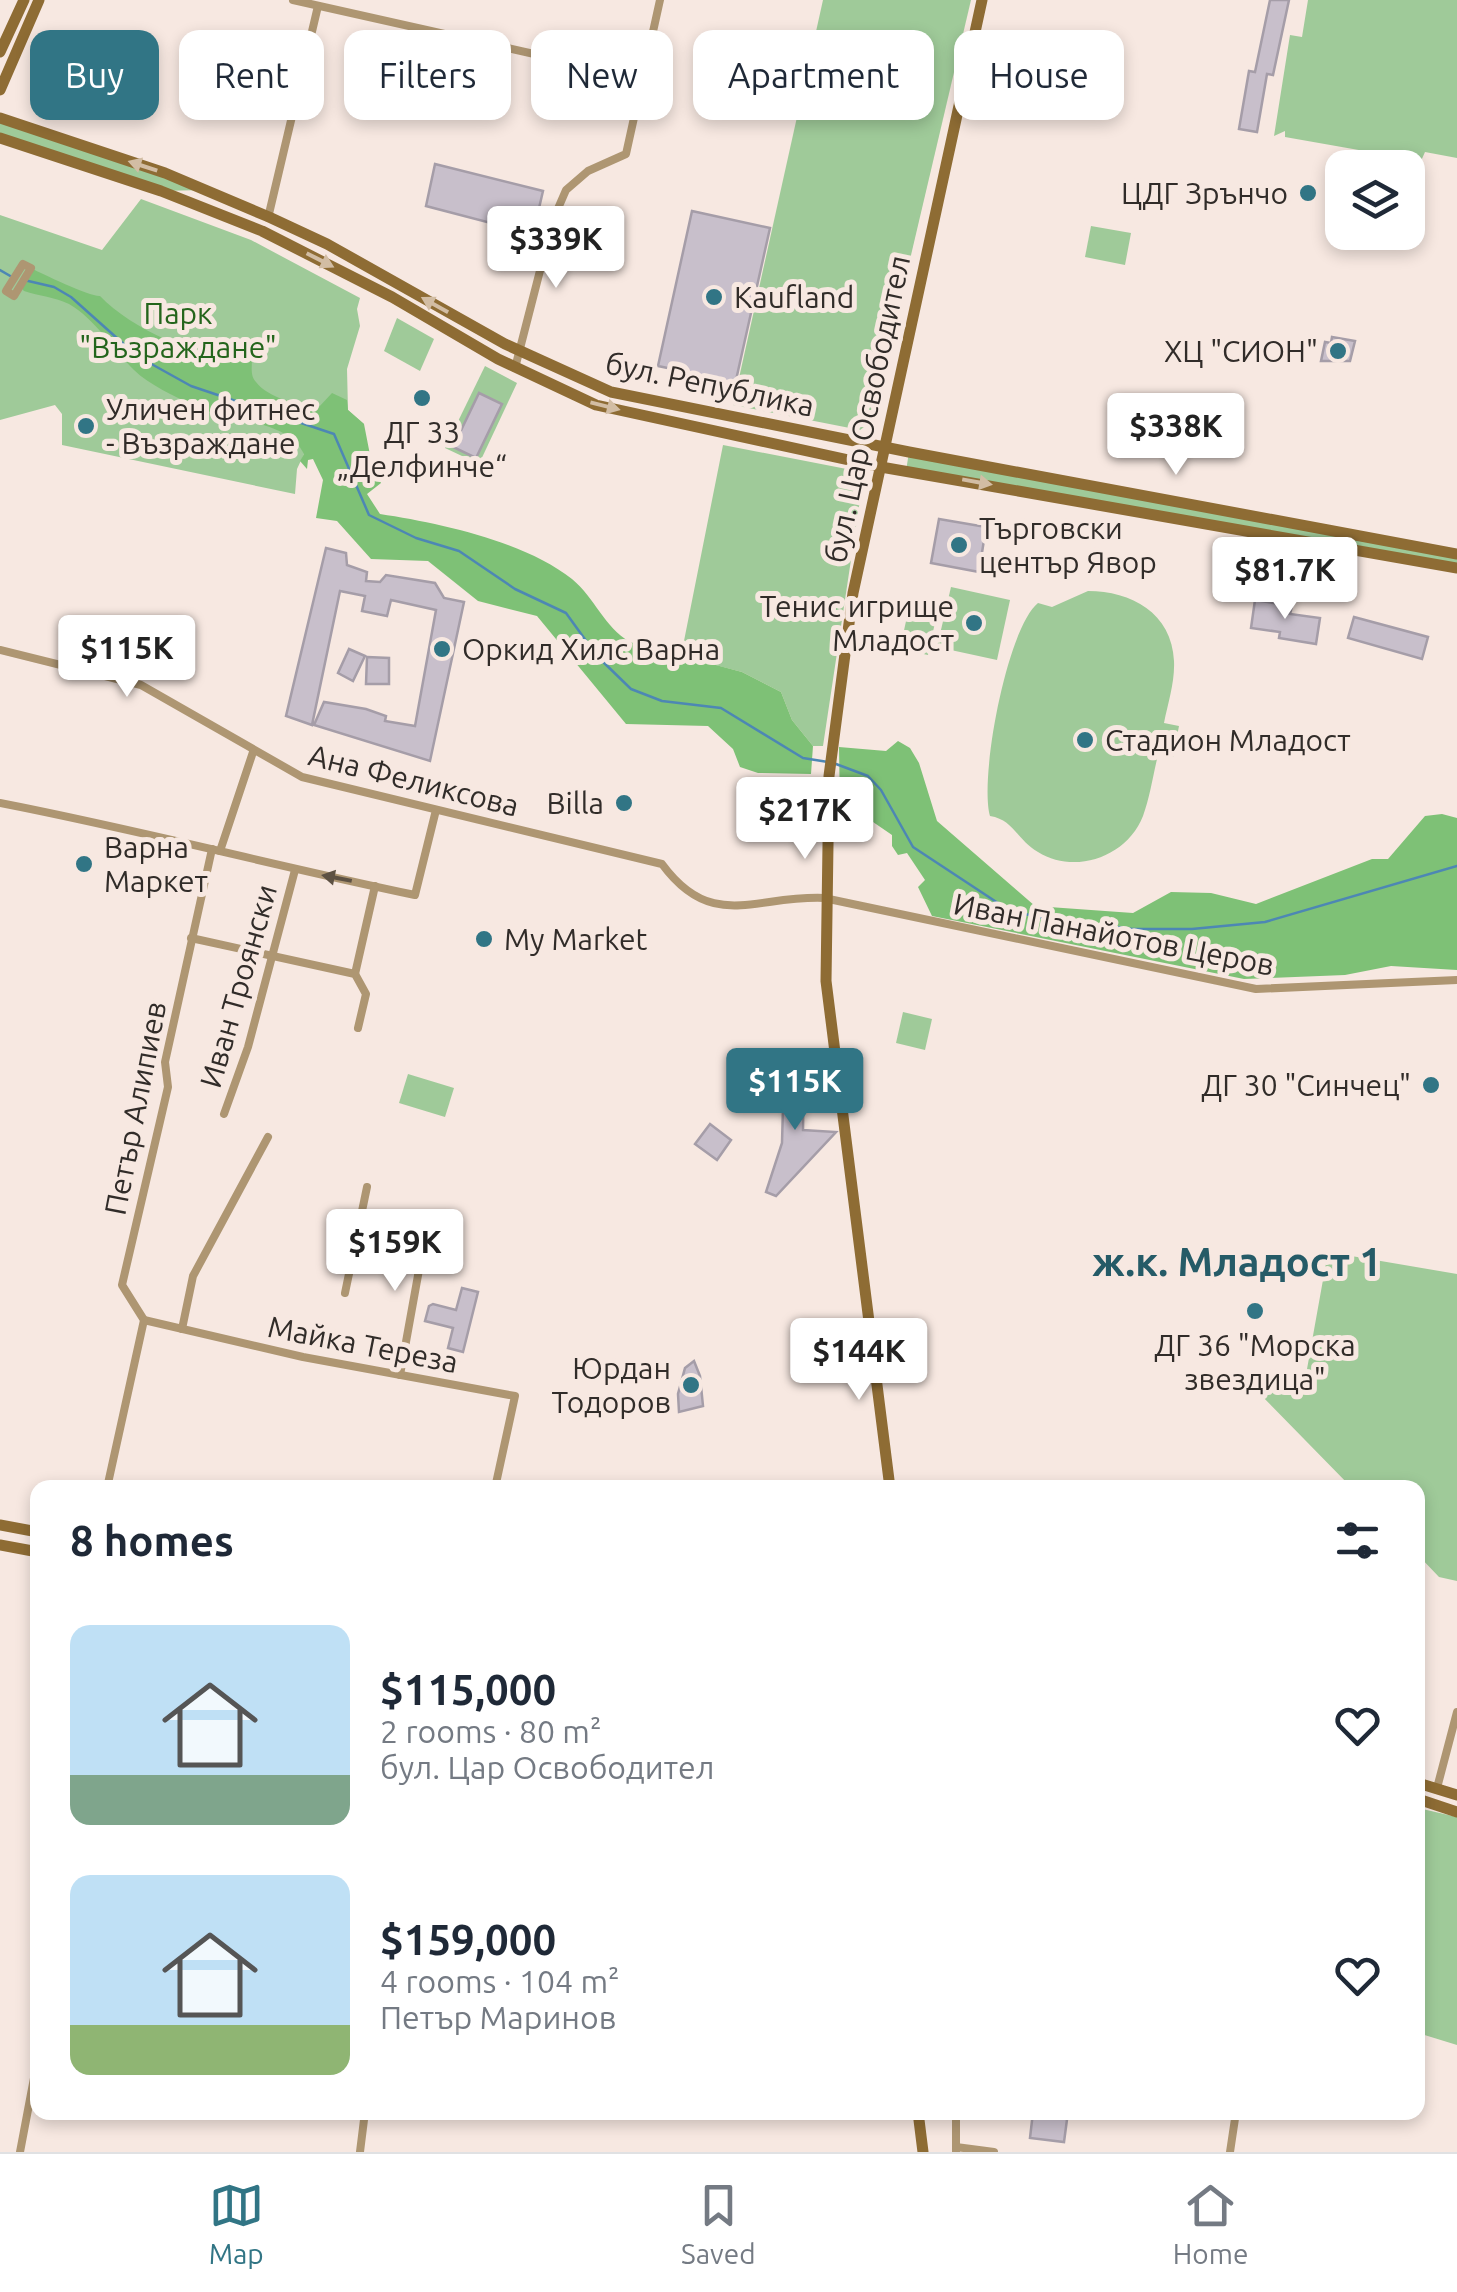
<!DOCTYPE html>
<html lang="en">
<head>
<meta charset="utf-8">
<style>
	body { margin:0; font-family:Ubuntu,sans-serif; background:#f6f6f7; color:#1f2937; height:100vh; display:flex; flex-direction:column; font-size:38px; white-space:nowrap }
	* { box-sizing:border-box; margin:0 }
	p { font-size:32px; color:#747a83 }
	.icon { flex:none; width:55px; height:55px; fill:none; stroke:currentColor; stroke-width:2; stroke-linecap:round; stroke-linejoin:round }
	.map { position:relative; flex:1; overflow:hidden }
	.drawer { position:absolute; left:30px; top:1480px; width:1395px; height:640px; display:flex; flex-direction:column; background:#fff; border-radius:20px; box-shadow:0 5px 15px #0003 }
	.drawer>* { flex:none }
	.banner { position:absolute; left:30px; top:30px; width:1398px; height:90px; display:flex; gap:20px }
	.fabs { position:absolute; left:1325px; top:150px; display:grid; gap:20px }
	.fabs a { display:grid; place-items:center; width:100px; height:100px; border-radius:20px; background:#fff; box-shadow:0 5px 15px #0003; font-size:50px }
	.price { position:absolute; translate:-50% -85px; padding:0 22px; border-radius:10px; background:#fff; color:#222; font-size:32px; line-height:65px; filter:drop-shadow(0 2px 5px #0008) }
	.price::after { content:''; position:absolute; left:50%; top:60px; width:30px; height:22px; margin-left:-15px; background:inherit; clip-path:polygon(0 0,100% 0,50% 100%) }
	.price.selected { background:#317585; color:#fff }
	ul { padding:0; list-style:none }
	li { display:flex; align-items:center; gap:30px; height:250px; padding:0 40px }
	li span { display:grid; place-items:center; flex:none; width:280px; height:200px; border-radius:20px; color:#555 }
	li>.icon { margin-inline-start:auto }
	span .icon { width:120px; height:120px; fill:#fffc; stroke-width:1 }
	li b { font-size:42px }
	h2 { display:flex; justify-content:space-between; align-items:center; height:120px; padding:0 40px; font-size:42px }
	.chip { padding:0 35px; border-radius:20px; background:#fff; box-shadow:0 5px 15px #0003; font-size:35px; line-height:90px }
	.chip.selected { background:#317585; color:#fff }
	.tab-bar { display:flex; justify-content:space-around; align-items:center; height:140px; border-top:2px solid #e0e1e3; background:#fff; font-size:28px; color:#747a83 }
	.tab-bar a { display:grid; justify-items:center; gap:5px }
	.tab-bar .selected { color:#317585 }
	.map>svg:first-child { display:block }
</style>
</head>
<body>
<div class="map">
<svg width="1457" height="2152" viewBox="0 0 1457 2152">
	<rect width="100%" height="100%" fill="#f7e8e1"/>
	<!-- green -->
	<g fill="#9fca99">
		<path d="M823 0H971L872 421 860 430 733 405Z"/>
		<path d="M1308 0H1457V158L1425 152 1421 161 1285 137V131L1274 136 1290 35 1302 37Z"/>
		<path d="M0 118 203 190 161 191 0 138Z"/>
		<path d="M141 199 251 240 360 298 357 309 360 326 347 369 348 410 364 424 304 454 297 469 295 494 62 445V414L55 405 0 420V215L102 250Z"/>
		<path d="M1091 226 1131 233 1125 265 1085 257Z"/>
		<path d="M397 318 434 339 420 371 384 351Z"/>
		<path d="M485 366 517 383 479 464 445 448Z"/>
		<path d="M723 445 857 471 863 480 823 746H813L792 720 781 692 742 672 681 656Z"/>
		<path d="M909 452 1457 554V568L906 471Z"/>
		<path d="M951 587 1010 600 997 660 937 647Z"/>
		<path d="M1088 591C1131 591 1172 613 1174 661 1175 682 1168 703 1164 723L1179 726 1173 757 1158 755C1153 775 1150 797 1143 816 1127 857 1075 875 1038 852 1016 839 1014 820 990 816 979 778 1007 628 1038 603L1052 607Z"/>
		<path d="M911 598 939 604 928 655 900 649Z"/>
		<path d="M903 1012 932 1019 925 1050 896 1043Z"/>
		<path d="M408 1074 454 1088 445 1117 399 1103Z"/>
		<path d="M1328 1252 1457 1274V1581L1439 1577 1418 1555V1488L1351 1487 1255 1389 1302 1397Z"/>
		<path d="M1418 1808 1457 1817V2045L1418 2033Z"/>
	</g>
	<!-- forest -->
	<g fill="#7ec176">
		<path d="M31 268C42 274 91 297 100 296 134 331 204 362 252 358 252 367 250 376 256 382 267 397 301 407 318 408L332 393 347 400 348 410 364 424 371 460 381 483 367 494 380 514C439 523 524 541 572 579 595 598 604 627 630 642L742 672 781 692 792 720 813 746 811 774 758 773 740 767 733 749 708 726 626 724 537 616 478 601 428 561 371 559 337 521 316 518 323 480 313 459 308 460 307 469 300 461 304 454C286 417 226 423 194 406 175 396 149 385 134 370 113 349 95 319 69 304 55 297 39 296 24 291L20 287Z"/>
		<path d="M898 741 910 748 919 763 937 821 1035 906 1133 913 1171 892 1211 893 1256 904 1372 859H1388L1425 816 1442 814 1457 818V970L1391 966 1345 975 1244 979 932 916 918 887 925 880 907 853 898 855 892 846V835L857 811 840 810 839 747 886 751Z"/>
	</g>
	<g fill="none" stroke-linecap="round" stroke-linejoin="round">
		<!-- stream -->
		<g stroke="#4d87b4" stroke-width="2.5">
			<path d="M0 270 12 277"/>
			<path d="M24 280 54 287 71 297 137 356 191 386 334 434 369 515 416 538 459 551 515 589 566 613 597 656 631 689 662 701 721 708 803 758 828 762"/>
			<path d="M836 764 868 776 881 790 913 847 1004 907 1035 917 1132 929H1192L1265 922 1457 866"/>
		</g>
	</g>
	<!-- building -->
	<g fill="#c8bfcb" stroke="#a59da8" stroke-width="2.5">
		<path d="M1270 0H1289L1273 75 1267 74 1257 132 1239 129 1249 71 1255 72Z"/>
		<path d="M435 164 543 191 533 234 426 206Z"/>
		<path d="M692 211 770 228 734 389 675 376 677 370 658 366Z"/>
		<path d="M1332 337 1355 341 1350 361H1321L1325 342 1331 343Z"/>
		<path d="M479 393 502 404 476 458 453 447Z"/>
		<path d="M939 519 986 527 979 572 931 563Z"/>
		<path d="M326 548 346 553 347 565 367 572 366 581 380 582 386 575 435 583 444 598 464 602 430 761 314 725 324 702 366 709 386 716 385 721 415 726 436 610 391 600 387 616 362 611 365 596 340 591 312 725 286 716Z"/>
		<path d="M1255 600 1292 606 1290 614 1320 618 1316 644 1279 638 1280 632 1251 628Z"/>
		<path d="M1354 617 1428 637 1422 659 1348 638Z"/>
		<path d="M349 649 365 656 353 681 338 673Z"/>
		<path d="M367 657 389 658V684H366Z"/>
		<path d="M804 1061 803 1130 836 1132 776 1196 766 1192 782 1143 784 1070Z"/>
		<path d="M710 1124 731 1140 717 1160 695 1144Z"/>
		<path d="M462 1288 478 1292 463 1352 448 1348 453 1328 425 1321 429 1306 433 1304 456 1310Z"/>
		<path d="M694 1361 700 1376 703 1406 679 1412 678 1394 685 1368Z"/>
		<path d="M1033 2112H1068L1064 2142 1030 2138Z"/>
	</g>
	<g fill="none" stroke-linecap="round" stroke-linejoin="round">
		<!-- street -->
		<g stroke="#ae9672" stroke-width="8">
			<path d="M293 0 641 78"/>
			<path d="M268 218 318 6"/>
			<path d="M23 264 31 268 14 296 6 291Z"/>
			<path d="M515 368 553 220 566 190 588 171 626 154 660 0"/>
			<path d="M0 650 141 685 302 777 662 864C712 932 755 895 824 898L1256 989 1457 980"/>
			<path d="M0 803C139 830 276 866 415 895L436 810"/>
			<path d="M220 851 253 752"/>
			<path d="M191 938 355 974 366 994 358 1028"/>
			<path d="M355 974 375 886"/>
			<path d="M224 1114 248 1047 295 870"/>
			<path d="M345 1293 367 1187"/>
			<path d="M144 1320 303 1357 515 1396 495 1488"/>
			<path d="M182 1329 193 1276 268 1137"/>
			<path d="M400 1375 428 1220"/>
			<path d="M107 1488 144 1320 122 1285 168 1087 165 1062 212 849"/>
			<path d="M1437 1788 1457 1712"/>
			<path d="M956 2112V2152"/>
			<path d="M956 2147 994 2152"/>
			<path d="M20 2152 38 2057"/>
			<path d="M360 2152 365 2112"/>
			<path d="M1230 2152 1236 2112"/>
		</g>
		<!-- secondary -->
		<g stroke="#8e6c34" stroke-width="11">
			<path d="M0 52 24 0"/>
			<path d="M0 90 39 0"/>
			<path d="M0 118 165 173 269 217 327 244 505 344 611 392 909 452 1457 554"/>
			<path d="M0 138 161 191 262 231 392 297 498 359 596 405 881 467 1457 568"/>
			<path d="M890 1488 826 981 829 776 853 593 982 0"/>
			<path d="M0 1525 38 1532"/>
			<path d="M0 1545 38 1552"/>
			<path d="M1418 1783 1457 1795"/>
			<path d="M1418 1799 1457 1812"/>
			<path d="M918 2112 923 2152"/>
		</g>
	</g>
	<!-- one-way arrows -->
	<defs><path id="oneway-solid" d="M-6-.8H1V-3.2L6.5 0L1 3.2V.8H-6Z" transform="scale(2.5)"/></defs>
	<g fill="#d2bda4">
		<use href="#oneway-solid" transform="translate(143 166) rotate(-162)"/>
		<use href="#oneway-solid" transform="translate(320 260) rotate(27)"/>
		<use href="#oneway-solid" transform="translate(435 305) rotate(-151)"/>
		<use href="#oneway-solid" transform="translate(605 406) rotate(14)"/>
		<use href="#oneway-solid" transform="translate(977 482) rotate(10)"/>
	</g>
	<use fill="#5d5143" href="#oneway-solid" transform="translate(337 878) rotate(-169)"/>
	<!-- markers -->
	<g fill="#317585" stroke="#f7e8e1" stroke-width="4">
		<circle cx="1308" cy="193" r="10"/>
		<circle cx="714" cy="297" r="10"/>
		<circle cx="1338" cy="351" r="10"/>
		<circle cx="422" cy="398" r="10"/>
		<circle cx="86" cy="426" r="10"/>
		<circle cx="959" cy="545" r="10"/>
		<circle cx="974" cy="623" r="10"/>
		<circle cx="442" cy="649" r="10"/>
		<circle cx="1085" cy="740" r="10"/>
		<circle cx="624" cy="803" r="10"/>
		<circle cx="84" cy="864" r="10"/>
		<circle cx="484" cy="939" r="10"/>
		<circle cx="1431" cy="1085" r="10"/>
		<circle cx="1255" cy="1311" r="10"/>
		<circle cx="691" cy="1385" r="10"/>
	</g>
	<g text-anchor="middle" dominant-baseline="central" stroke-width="10" stroke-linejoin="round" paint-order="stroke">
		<!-- poi labels -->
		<g font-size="30" fill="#312c29" stroke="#f7e8e1" text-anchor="start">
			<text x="1288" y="193" text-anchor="end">ЦДГ Зрънчо</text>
			<text x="734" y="297">Kaufland</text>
			<text x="1318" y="351" text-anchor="end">ХЦ "СИОН"</text>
			<text x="106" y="409">Уличен фитнес<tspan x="106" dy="34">- Възраждане</tspan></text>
			<text x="422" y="432" text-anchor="middle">ДГ 33<tspan x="422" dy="34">„Делфинче“</tspan></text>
			<text x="979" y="528">Търговски<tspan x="979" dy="34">център Явор</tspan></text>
			<text x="954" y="606" text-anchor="end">Тенис игрище<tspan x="954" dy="34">Младост</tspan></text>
			<text x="462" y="649">Оркид Хилс Варна</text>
			<text x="1105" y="740">Стадион Младост</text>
			<text x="604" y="803" text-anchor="end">Billa</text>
			<text x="104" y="847">Варна<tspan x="104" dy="34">Маркет</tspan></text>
			<text x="504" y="939">My Market</text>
			<text x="1411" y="1085" text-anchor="end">ДГ 30 "Синчец"</text>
			<text x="1255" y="1345" text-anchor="middle">ДГ 36 "Морска<tspan x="1255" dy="34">звездица"</tspan></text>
			<text x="671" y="1368" text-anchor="end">Юрдан<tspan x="671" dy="34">Тодоров</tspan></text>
		</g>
		<!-- park labels -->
		<g font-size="30" fill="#24651c" stroke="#f7e8e1">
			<text x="178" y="313">Парк<tspan x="178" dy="34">"Възраждане"</tspan></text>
		</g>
		<!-- street labels -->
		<g font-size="30" fill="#312c29" stroke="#f7e8e1">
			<text transform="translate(710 384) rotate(12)">бул. Република</text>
			<text transform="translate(867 409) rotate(-78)">бул. Цар Освободител</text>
			<text transform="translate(414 780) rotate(14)">Ана Феликсова</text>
			<text transform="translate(1114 934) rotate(11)">Иван Панайотов Церов</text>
			<text transform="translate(238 986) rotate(-74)">Иван Троянски</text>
			<text transform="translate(135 1108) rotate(-79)">Петър Алипиев</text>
			<text transform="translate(363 1344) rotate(11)">Майка Тереза</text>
		</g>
		<!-- district labels -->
		<g font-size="40" font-weight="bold" fill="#255b67" stroke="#f7e8e1">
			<text x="1237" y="1261">ж.к. Младост 1</text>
		</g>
	</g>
</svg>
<div class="fabs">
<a><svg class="icon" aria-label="layers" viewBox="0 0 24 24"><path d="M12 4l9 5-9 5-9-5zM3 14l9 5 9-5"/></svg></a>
</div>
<b class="price" style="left:556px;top:291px">$339K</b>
<b class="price" style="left:1176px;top:478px">$338K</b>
<b class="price" style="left:1285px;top:622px">$81.7K</b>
<b class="price" style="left:127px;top:700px">$115K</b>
<b class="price" style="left:805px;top:862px">$217K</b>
<b class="price selected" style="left:795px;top:1133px">$115K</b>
<b class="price" style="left:395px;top:1294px">$159K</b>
<b class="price" style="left:859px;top:1403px">$144K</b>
<div class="banner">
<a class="chip selected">Buy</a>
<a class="chip">Rent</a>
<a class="chip">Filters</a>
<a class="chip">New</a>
<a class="chip">Apartment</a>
<a class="chip">House</a>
</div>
<section class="drawer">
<h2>8 homes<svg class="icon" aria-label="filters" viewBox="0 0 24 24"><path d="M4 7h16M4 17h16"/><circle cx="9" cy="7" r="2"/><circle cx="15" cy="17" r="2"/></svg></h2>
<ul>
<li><span style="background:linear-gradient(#bfe0f5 75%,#7fa58c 0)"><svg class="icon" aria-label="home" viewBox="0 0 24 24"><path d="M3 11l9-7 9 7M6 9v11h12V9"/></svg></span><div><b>$115,000</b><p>2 rooms · 80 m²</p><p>бул. Цар Освободител</p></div><svg class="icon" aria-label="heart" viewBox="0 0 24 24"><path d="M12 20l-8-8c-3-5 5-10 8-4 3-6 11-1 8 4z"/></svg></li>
<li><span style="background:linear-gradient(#bfe0f5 75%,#8fb573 0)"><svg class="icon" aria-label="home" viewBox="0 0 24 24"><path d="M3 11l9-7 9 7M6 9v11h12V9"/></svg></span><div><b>$159,000</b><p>4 rooms · 104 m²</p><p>Петър Маринов</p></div><svg class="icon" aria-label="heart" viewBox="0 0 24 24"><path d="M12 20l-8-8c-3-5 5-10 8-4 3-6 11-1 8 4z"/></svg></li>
</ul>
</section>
</div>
<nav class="tab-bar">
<a class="selected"><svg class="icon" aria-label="map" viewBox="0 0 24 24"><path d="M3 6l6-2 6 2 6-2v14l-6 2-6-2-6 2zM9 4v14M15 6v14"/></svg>Map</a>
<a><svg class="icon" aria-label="saved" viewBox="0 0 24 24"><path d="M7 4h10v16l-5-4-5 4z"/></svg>Saved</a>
<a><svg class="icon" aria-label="home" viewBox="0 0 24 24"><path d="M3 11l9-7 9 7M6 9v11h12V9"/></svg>Home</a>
</nav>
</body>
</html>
